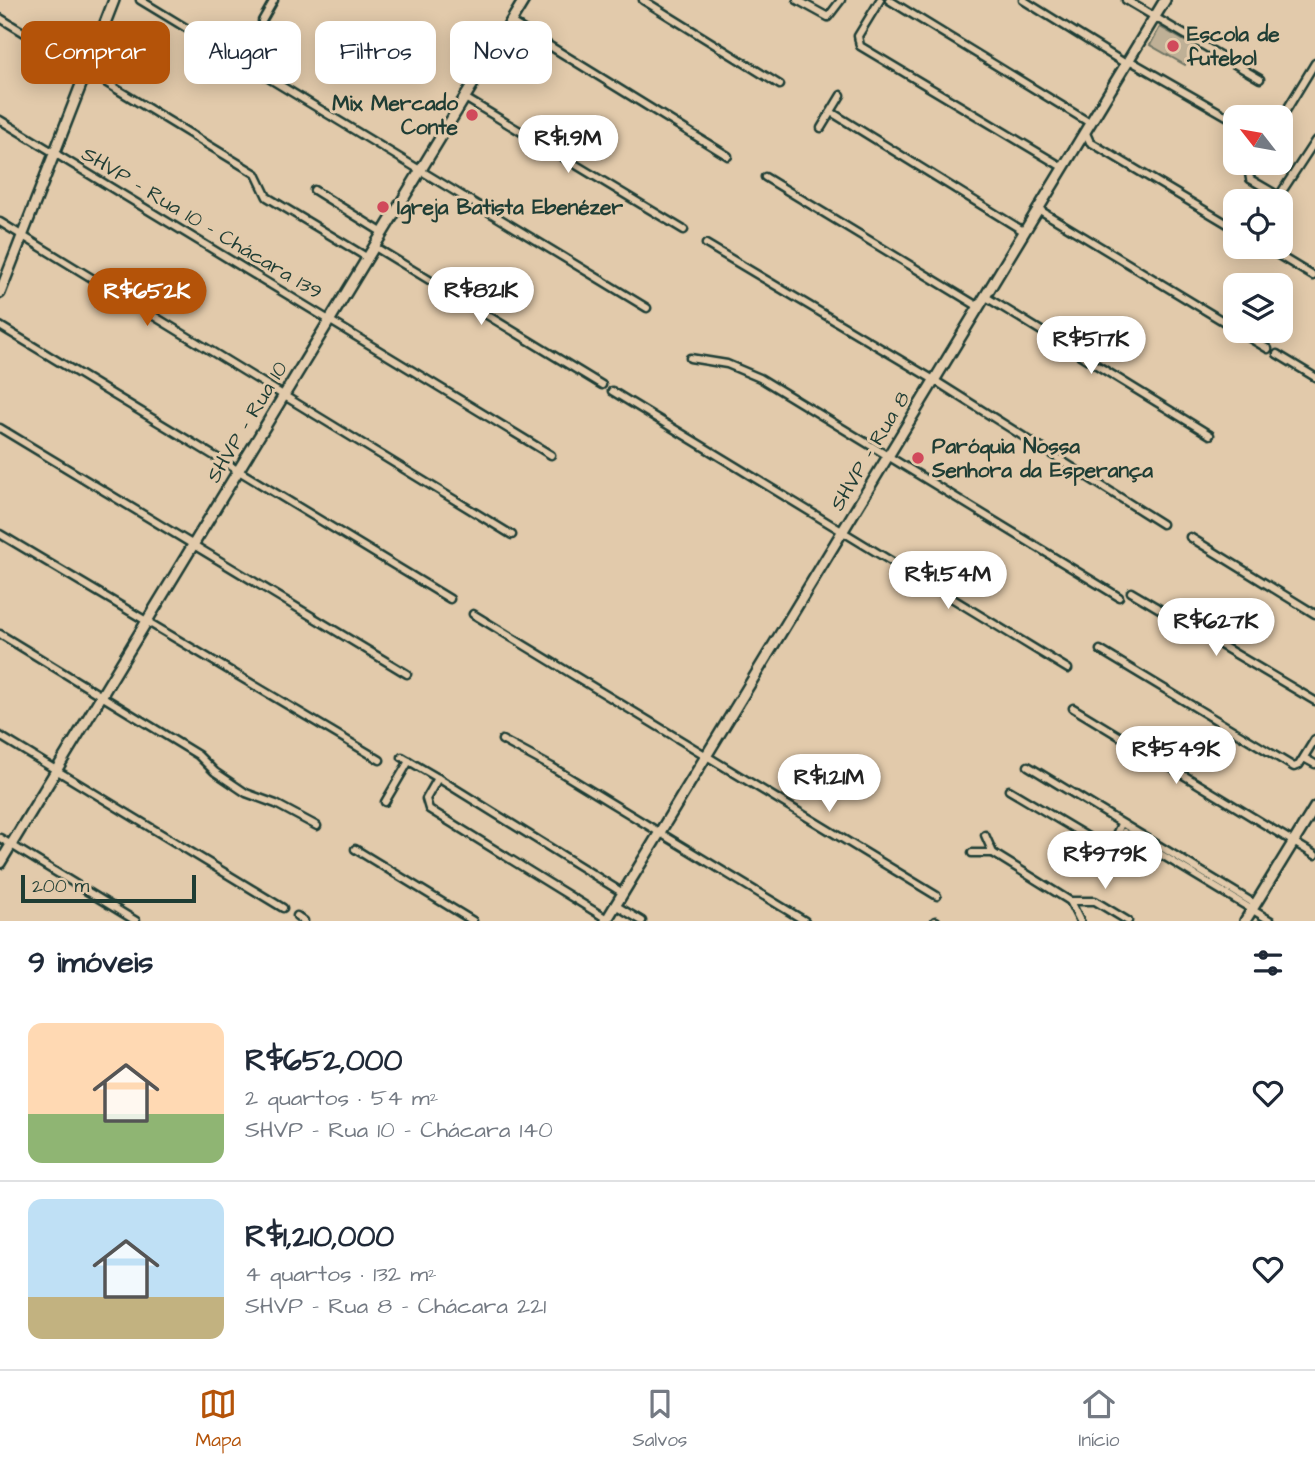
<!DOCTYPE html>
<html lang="pt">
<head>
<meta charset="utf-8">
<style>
	body { margin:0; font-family:"Architects Daughter",sans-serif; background:#f2f2f3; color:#1f2937; height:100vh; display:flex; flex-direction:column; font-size:26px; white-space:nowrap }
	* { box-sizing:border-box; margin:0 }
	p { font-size:23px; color:#747a83 }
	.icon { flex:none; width:38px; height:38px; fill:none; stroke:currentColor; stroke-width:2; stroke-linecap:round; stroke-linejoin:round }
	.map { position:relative; height:921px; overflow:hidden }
	.sheet { display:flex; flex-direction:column; background:#fff; flex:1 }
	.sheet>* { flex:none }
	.top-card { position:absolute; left:21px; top:21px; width:700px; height:63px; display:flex; gap:14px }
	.needle { width:46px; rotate:301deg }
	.tools { position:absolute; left:1223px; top:105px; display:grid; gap:14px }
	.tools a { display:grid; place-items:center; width:70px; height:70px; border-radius:14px; background:#fff; box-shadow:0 4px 18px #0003; font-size:35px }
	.scale { position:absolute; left:21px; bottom:18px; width:175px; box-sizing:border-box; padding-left:7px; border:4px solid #1f3d34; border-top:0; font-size:19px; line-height:24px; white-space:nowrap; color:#1f3d34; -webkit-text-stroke:5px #e2caab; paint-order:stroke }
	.price { position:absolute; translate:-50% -60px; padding:0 16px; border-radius:24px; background:#fff; color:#222; font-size:23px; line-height:46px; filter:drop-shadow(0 2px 4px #0008) }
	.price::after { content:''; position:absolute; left:50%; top:42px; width:21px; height:16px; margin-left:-10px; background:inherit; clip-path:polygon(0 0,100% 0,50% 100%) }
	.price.on { background:#b45309; color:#fff }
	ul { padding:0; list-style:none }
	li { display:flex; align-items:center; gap:21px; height:175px; padding:0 28px }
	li+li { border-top:2px solid #e0e1e3 }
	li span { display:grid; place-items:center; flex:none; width:196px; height:140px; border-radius:14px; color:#555 }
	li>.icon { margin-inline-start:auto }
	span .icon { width:84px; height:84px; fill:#fffc; stroke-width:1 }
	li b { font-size:30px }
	h2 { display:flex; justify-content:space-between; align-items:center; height:84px; padding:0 28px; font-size:30px }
	.pill { padding:0 24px; border-radius:14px; background:#fff; box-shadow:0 4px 18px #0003; font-size:24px; line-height:63px }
	.pill.on { background:#b45309; color:#fff }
	.menu { display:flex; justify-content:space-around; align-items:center; height:98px; border-top:2px solid #e0e1e3; background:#fff; font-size:19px; color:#747a83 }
	.menu a { display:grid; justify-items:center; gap:4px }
	.menu .on { color:#b45309 }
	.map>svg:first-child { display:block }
</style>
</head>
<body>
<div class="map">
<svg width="1315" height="921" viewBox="0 0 1315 921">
	<rect width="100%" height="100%" fill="#e2caab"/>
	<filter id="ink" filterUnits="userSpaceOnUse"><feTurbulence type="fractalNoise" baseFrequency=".0143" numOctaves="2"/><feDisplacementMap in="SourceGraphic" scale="14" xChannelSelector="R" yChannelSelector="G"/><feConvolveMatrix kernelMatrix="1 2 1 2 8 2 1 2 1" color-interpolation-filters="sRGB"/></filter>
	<g filter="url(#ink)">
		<!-- built -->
		<path fill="#d0bda0" d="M362 33 388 49 370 80 350 70 356 60 349 53Z"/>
		<!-- grass -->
		<path fill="#bfb096" stroke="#6f7665" stroke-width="2" d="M1160 27 1195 47 1185 65 1150 45Z"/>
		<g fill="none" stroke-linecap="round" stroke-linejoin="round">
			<defs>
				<g id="street">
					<path d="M140 0 647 308"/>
					<path d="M643 0 780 85"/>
					<path d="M797 0 828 17 841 0"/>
					<path d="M880 0 858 36 860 46 1064 168"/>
					<path d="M889 0 1090 123"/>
					<path d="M1023 0 1126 64"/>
					<path d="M1126 0 1260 79"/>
					<path d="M0 18 256 174 267 197 368 258"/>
					<path d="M262 21 274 0"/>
					<path d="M511 22 728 156"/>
					<path d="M1129 60 1230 118"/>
					<path d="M465 98 684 230"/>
					<path d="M831 112 1025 232"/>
					<path d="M1281 119 1315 63"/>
					<path d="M0 120 551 455"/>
					<path d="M821 128 841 95"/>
					<path d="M1085 131 1090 142 1236 229"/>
					<path d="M1254 163 1249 173 1250 179 1279 196 1315 141"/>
					<path d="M765 177 979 307"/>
					<path d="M314 190 383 233"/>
					<path d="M1038 209 1236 329"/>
					<path d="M0 222 512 535"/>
					<path d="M706 244 934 380 1162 524"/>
					<path d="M375 247 602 385"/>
					<path d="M1265 247 1313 276"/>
					<path d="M986 297 1210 435"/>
					<path d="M0 326 450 599"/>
					<path d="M1238 331 1268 349"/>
					<path d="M1277 354 1315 377"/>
					<path d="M690 358 727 364 760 378 1119 597"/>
					<path d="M612 391 1068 669"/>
					<path d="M0 428 407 674"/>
					<path d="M0 534 380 760"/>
					<path d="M1190 537 1315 614"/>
					<path d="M1131 592 1315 701"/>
					<path d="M473 614 937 896"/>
					<path d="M0 634 198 755 215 772 246 793 276 804 317 826"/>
					<path d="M1100 650 1294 767 1299 765 1315 739"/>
					<path d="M1073 708 1315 855"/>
					<path d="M0 736 283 908"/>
					<path d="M502 740 552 767 805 921"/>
					<path d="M402 757 438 778"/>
					<path d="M1304 758 1315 764"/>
					<path d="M1028 766 1255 904"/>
					<path d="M1009 790 1103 846 1111 845 1121 824"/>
					<path d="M385 802 409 761"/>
					<path d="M1124 832 1271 921"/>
					<path d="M0 838 136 921"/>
					<path d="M355 849 473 921"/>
					<path d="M972 853H993L985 835"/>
					<path d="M993 853 1070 901 1080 921"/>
					<path d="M1070 901H1095L1128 921"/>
					<path d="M615 905 642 921"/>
					<path d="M297 916 304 921"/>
					<path d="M607 919 429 809 426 799 438 778 623 893"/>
					<path d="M935 921H936"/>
				</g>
				<g id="secondary">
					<path d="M0 293 114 0"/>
					<path d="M0 863 524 0"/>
					<path d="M606 921 1165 0"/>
					<path d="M1245 921 1315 807"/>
				</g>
			</defs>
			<!-- street casing -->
			<use href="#street" stroke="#1f3d34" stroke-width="11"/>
			<!-- secondary casing -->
			<use href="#secondary" stroke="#1f3d34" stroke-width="14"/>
			<!-- street -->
			<use href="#street" stroke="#e2caab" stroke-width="6"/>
			<!-- secondary -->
			<use href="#secondary" stroke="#e2caab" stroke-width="9"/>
		</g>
	</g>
	<!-- markers -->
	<g fill="#d1495b" stroke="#e2caab" stroke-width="2.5">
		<circle cx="1173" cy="46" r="7"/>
		<circle cx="472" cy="115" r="7"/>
		<circle cx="383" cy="207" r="7"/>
		<circle cx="918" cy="458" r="7"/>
	</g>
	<g text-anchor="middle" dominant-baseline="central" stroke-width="6" stroke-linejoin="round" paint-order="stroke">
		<!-- poi labels -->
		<g font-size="21" font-weight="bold" fill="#1f3d34" stroke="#e2caab" text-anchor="start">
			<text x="1187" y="34">Escola de<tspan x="1187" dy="24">futebol</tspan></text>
			<text x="458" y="103" text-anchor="end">Mix Mercado<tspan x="458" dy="24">Conte</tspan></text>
			<text x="397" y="207">Igreja Batista Ebenézer</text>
			<text x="932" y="446">Paróquia Nossa<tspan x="932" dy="24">Senhora da Esperança</tspan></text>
		</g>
		<!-- street labels -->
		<g font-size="21" fill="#1f3d34" stroke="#e2caab">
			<text transform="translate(202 223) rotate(31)">SHVP - Rua 10 - Chácara 139</text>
			<text transform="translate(247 422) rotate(-59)">SHVP - Rua 10</text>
			<text transform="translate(870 451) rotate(-59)">SHVP - Rua 8</text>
		</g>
	</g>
</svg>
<div class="tools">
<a><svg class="needle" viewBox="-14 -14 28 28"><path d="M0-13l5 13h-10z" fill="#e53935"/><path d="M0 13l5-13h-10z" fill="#747a83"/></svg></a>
<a><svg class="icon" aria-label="locate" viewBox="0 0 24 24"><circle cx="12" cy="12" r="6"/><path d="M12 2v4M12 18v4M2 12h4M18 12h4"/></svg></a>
<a><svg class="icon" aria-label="layers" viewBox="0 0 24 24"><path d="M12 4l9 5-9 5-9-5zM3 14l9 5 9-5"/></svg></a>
</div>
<div class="scale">200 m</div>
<b class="price" style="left:568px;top:175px">R$1.9M</b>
<b class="price" style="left:481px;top:327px">R$821K</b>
<b class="price on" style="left:147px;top:328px">R$652K</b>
<b class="price" style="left:1091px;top:376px">R$517K</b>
<b class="price" style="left:948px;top:611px">R$1.54M</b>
<b class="price" style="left:1216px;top:658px">R$627K</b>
<b class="price" style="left:1176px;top:786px">R$549K</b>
<b class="price" style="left:829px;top:814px">R$1.21M</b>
<b class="price" style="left:1105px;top:891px">R$979K</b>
<div class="top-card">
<a class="pill on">Comprar</a>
<a class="pill">Alugar</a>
<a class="pill">Filtros</a>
<a class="pill">Novo</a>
</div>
</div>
<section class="sheet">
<h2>9 imóveis<svg class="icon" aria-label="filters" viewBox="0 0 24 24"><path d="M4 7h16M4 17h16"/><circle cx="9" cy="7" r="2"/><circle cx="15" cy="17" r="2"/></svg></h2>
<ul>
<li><span style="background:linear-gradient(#ffd9b3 65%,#8fb573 0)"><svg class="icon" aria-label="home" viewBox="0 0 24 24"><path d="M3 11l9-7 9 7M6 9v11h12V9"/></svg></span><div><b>R$652,000</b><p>2 quartos · 54 m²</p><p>SHVP - Rua 10 - Chácara 140</p></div><svg class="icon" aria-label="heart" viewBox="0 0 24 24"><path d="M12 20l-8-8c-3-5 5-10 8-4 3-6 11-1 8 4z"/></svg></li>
<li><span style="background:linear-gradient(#bfe0f5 70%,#c2b280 0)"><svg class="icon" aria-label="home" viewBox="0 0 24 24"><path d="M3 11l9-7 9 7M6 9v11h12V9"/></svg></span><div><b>R$1,210,000</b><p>4 quartos · 132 m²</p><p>SHVP - Rua 8 - Chácara 221</p></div><svg class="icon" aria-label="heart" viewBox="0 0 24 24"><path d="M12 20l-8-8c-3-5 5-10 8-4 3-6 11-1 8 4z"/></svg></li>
</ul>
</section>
<nav class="menu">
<a class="on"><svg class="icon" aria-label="map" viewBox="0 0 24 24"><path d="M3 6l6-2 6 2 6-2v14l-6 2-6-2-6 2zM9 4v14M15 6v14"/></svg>Mapa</a>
<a><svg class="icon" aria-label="saved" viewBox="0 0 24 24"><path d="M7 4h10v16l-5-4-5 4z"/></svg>Salvos</a>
<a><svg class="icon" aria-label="home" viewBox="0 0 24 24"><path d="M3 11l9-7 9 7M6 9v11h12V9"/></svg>Início</a>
</nav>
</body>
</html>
